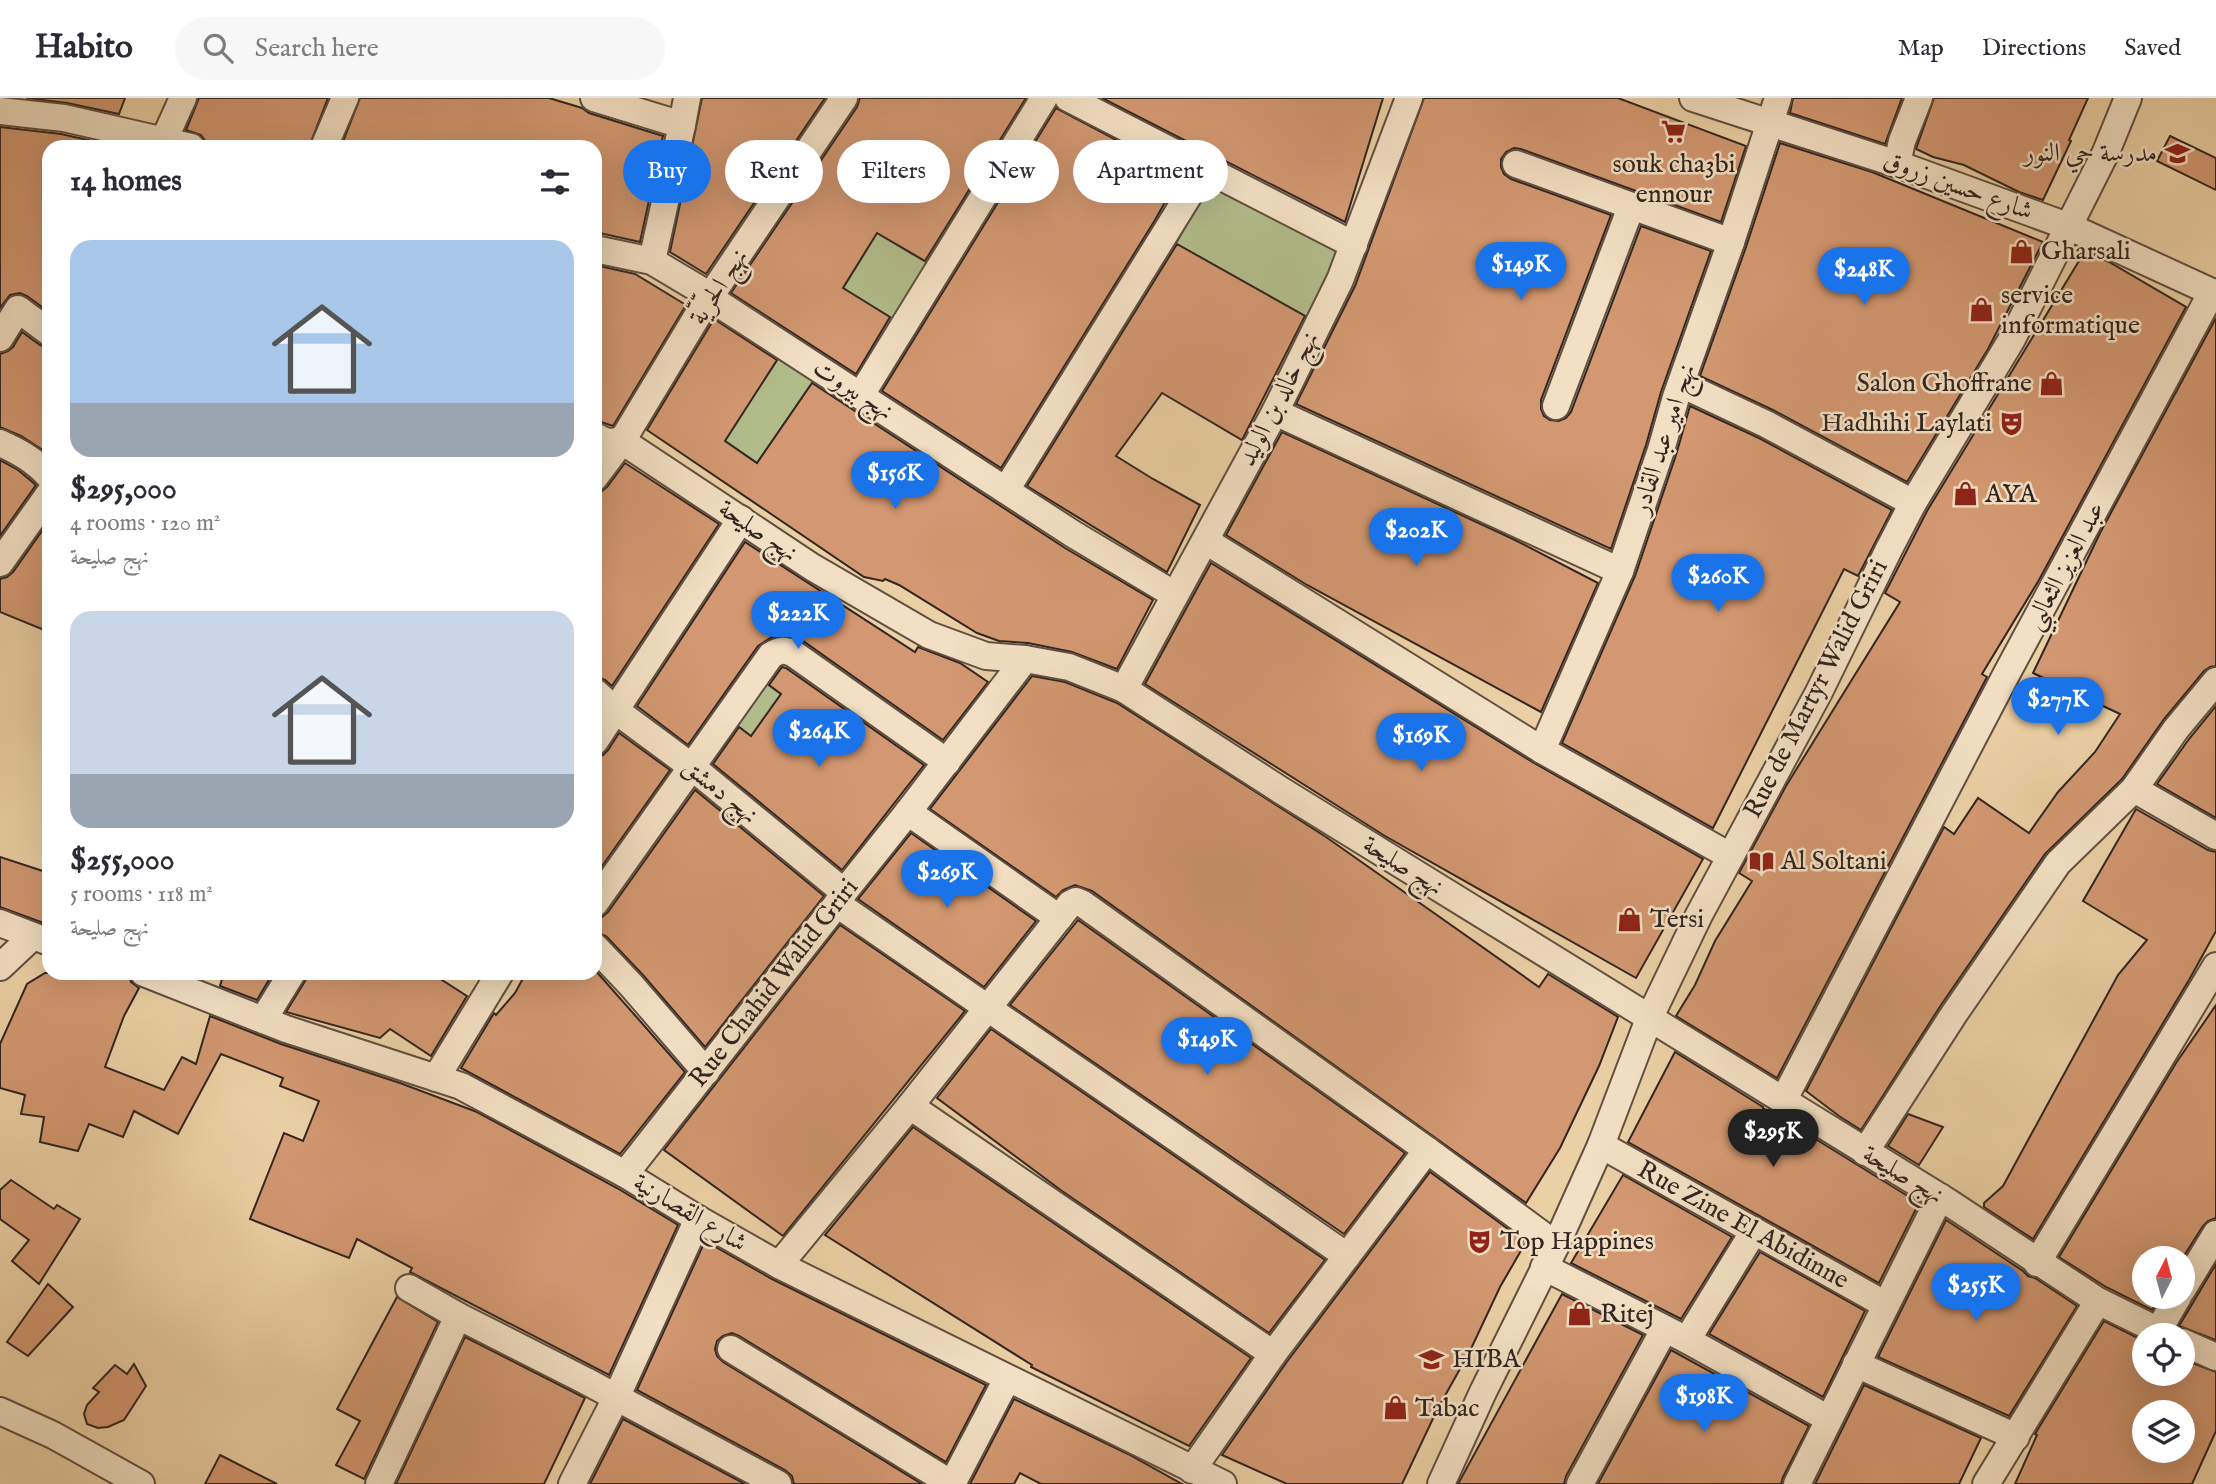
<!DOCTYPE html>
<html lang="en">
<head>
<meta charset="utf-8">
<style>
	body { margin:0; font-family:"IM FELL English",Amiri,serif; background:#f7f7f7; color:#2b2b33; height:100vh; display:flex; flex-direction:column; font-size:26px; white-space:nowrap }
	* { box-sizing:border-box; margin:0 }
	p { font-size:23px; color:#7c7c81 }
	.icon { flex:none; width:38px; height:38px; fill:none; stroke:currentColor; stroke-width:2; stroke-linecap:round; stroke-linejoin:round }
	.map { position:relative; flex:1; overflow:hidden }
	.side { position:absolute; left:42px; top:42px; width:560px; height:840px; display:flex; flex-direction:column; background:#fff; border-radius:21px; box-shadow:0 7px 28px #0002 }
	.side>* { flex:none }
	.guide { position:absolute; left:623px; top:42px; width:665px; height:63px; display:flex; gap:14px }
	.needle { width:46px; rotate:6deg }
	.tools { position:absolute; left:2132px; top:1148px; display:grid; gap:14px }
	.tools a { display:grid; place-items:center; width:63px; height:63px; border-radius:50%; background:#fff; box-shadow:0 7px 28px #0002; font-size:35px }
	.price { position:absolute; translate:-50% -60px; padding:0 16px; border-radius:24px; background:#1a73e8; color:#fff; font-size:23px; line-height:46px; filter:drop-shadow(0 2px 4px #0008) }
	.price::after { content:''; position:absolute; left:50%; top:42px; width:21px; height:16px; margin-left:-10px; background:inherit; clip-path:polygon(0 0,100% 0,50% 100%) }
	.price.on { background:#222; color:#fff }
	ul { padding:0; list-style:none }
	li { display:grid; align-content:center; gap:14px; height:371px; padding:0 28px }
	li span { display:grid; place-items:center; height:217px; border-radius:21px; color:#555 }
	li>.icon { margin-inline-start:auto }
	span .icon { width:126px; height:126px; fill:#fffc; stroke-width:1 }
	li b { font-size:30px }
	h2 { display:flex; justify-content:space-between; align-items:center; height:84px; padding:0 28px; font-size:30px }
	.tag { padding:0 24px; border-radius:32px; background:#fff; box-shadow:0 7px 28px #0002; font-size:24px; line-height:63px }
	.tag.on { background:#1a73e8; color:#fff }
	header { display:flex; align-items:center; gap:42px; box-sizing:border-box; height:98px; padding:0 35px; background:#fff; border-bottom:2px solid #e1e1e2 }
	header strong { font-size:33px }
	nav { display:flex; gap:38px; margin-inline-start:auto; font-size:24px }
	.search { width:490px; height:63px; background:#f7f7f7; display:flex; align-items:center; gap:18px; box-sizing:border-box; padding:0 24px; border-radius:38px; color:#7c7c81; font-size:26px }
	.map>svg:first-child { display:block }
</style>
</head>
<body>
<header>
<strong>Habito</strong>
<div class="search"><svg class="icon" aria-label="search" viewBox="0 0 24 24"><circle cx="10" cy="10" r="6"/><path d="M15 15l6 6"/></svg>Search here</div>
<nav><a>Map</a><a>Directions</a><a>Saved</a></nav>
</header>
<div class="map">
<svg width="2216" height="1386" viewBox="0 0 2216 1386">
	<rect width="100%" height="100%" fill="#ecd0a5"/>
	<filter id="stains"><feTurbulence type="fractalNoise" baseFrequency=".00286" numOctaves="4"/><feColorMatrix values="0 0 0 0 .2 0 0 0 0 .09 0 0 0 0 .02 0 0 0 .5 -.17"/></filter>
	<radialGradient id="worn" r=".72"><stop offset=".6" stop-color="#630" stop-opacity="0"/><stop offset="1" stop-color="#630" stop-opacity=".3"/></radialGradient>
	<!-- green -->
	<g fill="#b2bc8b" stroke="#727056" stroke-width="2">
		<path d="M1210 83 1342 152 1307 219 1176 146Z"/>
		<path d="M877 135 929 166 894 222 843 190Z"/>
		<path d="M781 256 816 279 757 365 724 342Z"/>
		<path d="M760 581 781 596 771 610 756 642 730 623Z"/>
	</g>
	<!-- building -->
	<g fill="#d39871" stroke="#312520" stroke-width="2" fill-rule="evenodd">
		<path d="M26 0H125L119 16 67 5Z"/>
		<path d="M199 0H328L309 49H206V44L201 37 186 32Z"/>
		<path d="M360 0H549L582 10 589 15 663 38 640 144 595 134V49H341Z"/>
		<path d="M702 0H825L706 176 670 154Z"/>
		<path d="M860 0H1026L925 163 877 135 843 190 890 219 856 276 731 195 857 9Z"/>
		<path d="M1102 0H1383L1345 124Z"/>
		<path d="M1424 0H1618L1746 48 1721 124 1521 51 1514 50 1506 54 1501 61V69L1504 76 1511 81 1611 117 1541 302V311L1544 318 1550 322 1559 323 1566 320 1571 314 1641 128 1711 153 1661 294 1646 347 1611 451 1296 306 1355 188Z"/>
		<path d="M1793 0H1902L1885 46 1790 15Z"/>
		<path d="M1934 0H2088L2069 42 2071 43 2043 102 2019 94 1964 67 1933 59 1916 51Z"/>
		<path d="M1056 10 1181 76 1155 122 1001 370 882 293Z"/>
		<path d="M0 29 61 36 110 47 109 49H49V214L27 198 20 195 10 197 0 210Z"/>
		<path d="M2170 38 2216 60V92L2157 63Z"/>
		<path d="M1780 45 1872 74 2043 144 1988 251 1907 384 1773 312 1700 278 1746 149Z"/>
		<path d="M1177 146 1305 218 1242 342 1162 295 1116 358 1153 381 1200 407 1167 474 1027 388Z"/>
		<path d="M2085 153 2109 164 2186 209 2039 482 1982 576 1987 579 1777 980 1676 918 1695 887 1715 843 1752 783 1739 775 1786 688 1900 504 1885 495 1927 413Z"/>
		<path d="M595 167 635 176 686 207 613 328 595 322Z"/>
		<path d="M2216 220V568L2210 569 2204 573 2164 621 2122 681 2045 756 1941 907 1861 1032 1839 1018 1806 993 1944 729 1954 736 1978 700 2029 735 2058 694 2095 654 2120 616 2033 575 2100 435Z"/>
		<path d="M714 221 777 262 725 343 757 365 812 285 1065 450 1153 502 1117 571 1072 554 1028 545 999 543 977 535 899 487 885 481 883 483 864 479 647 332Z"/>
		<path d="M22 234 40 247 49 249V356L21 338 0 329V256L8 253 13 249Z"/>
		<path d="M1690 308 1759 340 1892 412 1858 478 1844 471 1713 730 1562 645 1635 478 1676 357Z"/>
		<path d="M1282 334 1513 441 1598 485 1541 614 1307 487 1226 437Z"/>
		<path d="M0 362 18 372 36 387 0 438Z"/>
		<path d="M625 365 719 426 612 588 605 582 595 579V394L602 393 607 389Z"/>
		<path d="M49 423V534L0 514V481L7 479 13 474Z"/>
		<path d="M745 444 915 554 918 549 960 565 988 584 943 642 803 543 788 537 772 539 758 548 688 647 637 608Z"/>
		<path d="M1211 465 1534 665 1703 761 1636 880 1385 738 1145 586Z"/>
		<path d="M782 569 786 570 924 667 842 772 713 666 739 629 751 638 781 596 769 587Z"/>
		<path d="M1032 578 1065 584 1117 605 1326 739 1539 889 1548 876 1618 919 1599 968 1560 1050 1526 1105 1092 793 1075 787 1063 792 1056 799 930 711Z"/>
		<path d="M2216 608V720L2157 686 2189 641Z"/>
		<path d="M619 635 670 672 595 778V659L603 657 608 652Z"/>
		<path d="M695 692 824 798 705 949 643 877 606 838 595 834V821L602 819 608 814Z"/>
		<path d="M2136 711 2208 752 2216 754V833L2189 882 2033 1141 1984 1109V1105L2003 1088 2118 877 2147 842 2083 803Z"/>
		<path d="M911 735 1036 823 984 889 858 801Z"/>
		<path d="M0 759 49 775V827L0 809Z"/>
		<path d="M1078 822 1405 1055 1344 1136 1010 907Z"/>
		<path d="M840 827 965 913 783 1138 664 1052Z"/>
		<path d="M595 872 685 974 620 1056 461 970 494 915 496 917 515 895 526 875H595Z"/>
		<path d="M45 875H129L131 884 139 890 124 918 105 969 164 992 182 959 196 966 210 918 281 946 400 985 477 1014 617 1090 678 1127 609 1277 410 1174 412 1170 357 1141 349 1160 250 1121 284 1035 303 1043 319 1003 280 988 283 980 221 956 178 1036 134 1013 123 1039 89 1026 78 1053 40 1044 44 1019 21 1016 25 997 0 990V946L27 886Z"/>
		<path d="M224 875H273L257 902 220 888Z"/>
		<path d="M308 875H431L467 898 431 958 390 931 380 940 286 914 305 883Z"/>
		<path d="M2216 907V1120L2208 1123 2203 1128 2182 1161 2144 1160V1199H2160L2152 1212 2106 1189 2059 1159 2176 965Z"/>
		<path d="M991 931 1325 1162 1269 1235 1062 1093 937 1000Z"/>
		<path d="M1675 954 1763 1009V1010L1788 1024 1919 1105 1879 1185 1628 1044Z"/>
		<path d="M1908 1016 1943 1029 1919 1067 1888 1048Z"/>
		<path d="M913 1029 1251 1260 1189 1348 1031 1269 1032 1267 825 1137Z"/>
		<path d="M1430 1074 1526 1144 1500 1189 1469 1255 1438 1310 1402 1386H1287L1222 1357 1286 1265Z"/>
		<path d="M1623 1077 1732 1139 1681 1221 1571 1165Z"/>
		<path d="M11 1082 54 1111 57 1107 80 1121 39 1186 12 1163 29 1142 0 1121V1092Z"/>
		<path d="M1946 1122 2023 1173 2028 1178 2035 1180 2077 1208 2009 1318 1878 1259Z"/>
		<path d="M705 1143 772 1181 986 1287 946 1364 739 1238 732 1235 723 1238 717 1243 715 1251 717 1258 723 1264 922 1386H794L792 1378 785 1372 637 1292Z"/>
		<path d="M1760 1154 1865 1213 1823 1299 1709 1236Z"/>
		<path d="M2216 1166V1242L2179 1228Z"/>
		<path d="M48 1186 73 1209 28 1258 7 1244Z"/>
		<path d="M1562 1196 1643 1237 1566 1378 1564 1386H1458Z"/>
		<path d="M397 1199 438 1224 364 1381 336 1367 360 1323 337 1311Z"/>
		<path d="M2104 1223 2144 1243V1276H2182V1261L2216 1274V1333L2192 1386H2015L2037 1337 2035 1336ZM2144 1314H2182V1353H2144Z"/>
		<path d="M465 1239 585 1300 544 1386H396Z"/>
		<path d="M1671 1252 1809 1328 1783 1379 1781 1386H1598Z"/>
		<path d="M134 1266 146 1288 124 1322 108 1329 98 1330 87 1326 84 1316 87 1307 99 1294 93 1290 115 1267 127 1276Z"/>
		<path d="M1864 1287 1981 1340 1959 1386H1815Z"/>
		<path d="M1014 1301 1128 1356 1182 1386H1041L1020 1375 1014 1386H970Z"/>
		<path d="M623 1321 745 1386H590Z"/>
		<path d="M220 1357 277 1386H205Z"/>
	</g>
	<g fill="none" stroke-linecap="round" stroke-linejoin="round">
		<defs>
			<g id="minor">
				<path d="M594 0 682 27 652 163"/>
				<path d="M1068 0 1354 147"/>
				<path d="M1693 0 1897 66 2070 129 2216 196"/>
				<path d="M0 13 64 20 191 49"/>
				<path d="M682 27 687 0"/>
				<path d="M164 42 183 0"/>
				<path d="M324 49 345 0"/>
				<path d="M1516 66 1731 144"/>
				<path d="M1897 66 1902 43 1919 0"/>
				<path d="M595 151 652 163 699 191 710 200 1073 436 1175 497"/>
				<path d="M0 240 18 211 49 234"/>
				<path d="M1681 286 1766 326 1913 405"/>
				<path d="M861 297 1044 0"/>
				<path d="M1556 308 1631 109"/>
				<path d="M1275 314 1620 473"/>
				<path d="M595 338 606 344 622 343 812 469 929 537 986 558 1025 561 1069 569 1124 591 1282 693 1948 1104 2098 1203 2167 1237"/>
				<path d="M0 345C20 354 34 362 49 378"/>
				<path d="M595 379 622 343 701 212 844 0"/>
				<path d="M1006 392 1205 71"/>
				<path d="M1206 443 1542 652 1730 758"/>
				<path d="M0 465 49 396"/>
				<path d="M2216 583 2176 631 2134 691 2216 738"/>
				<path d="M1124 591 1275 314 1340 182 1409 0"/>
				<path d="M595 594 615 612 692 669 844 794"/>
				<path d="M595 643 741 421"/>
				<path d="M1542 652 1620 473 1661 352 1676 299 1731 144 1778 0"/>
				<path d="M908 714 1059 820"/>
				<path d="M595 805 771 557C780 552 785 551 794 556L947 664"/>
				<path d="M837 806 1347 1158"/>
				<path d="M0 825 49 844"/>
				<path d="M595 849 631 887 706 974"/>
				<path d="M0 869 32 839"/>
				<path d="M144 875 286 931 461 988 625 1076 698 1121 779 1167 1223 1386"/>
				<path d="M263 922 292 875"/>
				<path d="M436 980 500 875"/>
				<path d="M1783 1003 2007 575 2212 194"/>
				<path d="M910 1008 1273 1256"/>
				<path d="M1601 1047 1886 1207"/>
				<path d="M1865 1054 1954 916 2058 765 2134 691"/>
				<path d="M625 1076 837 806 844 794 908 714 1025 561"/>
				<path d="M2037 1165 2216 868"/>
				<path d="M779 1167 910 1008 1070 806 1076 803 1083 806 1427 1052 1556 1147"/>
				<path d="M1544 1169 1687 1242 1829 1321"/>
				<path d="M409 1190 458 1218 586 1283 778 1386"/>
				<path d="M2182 1192 2216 1136"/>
				<path d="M2158 1233 2178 1199"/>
				<path d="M1687 1242 1754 1133"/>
				<path d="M2182 1244 2216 1259"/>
				<path d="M731 1251 952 1386 1007 1281"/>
				<path d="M1856 1266 2016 1339"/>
				<path d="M0 1313 53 1337 141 1386"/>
				<path d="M1192 1372 1273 1256 1427 1052"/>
				<path d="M379 1386 458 1218"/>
				<path d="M572 1386 616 1300 698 1121"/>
				<path d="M1441 1386 1483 1294 1556 1147 1601 1047 1649 921 1699 817 1819 594 1889 451 1913 405 2012 241 2106 54 2128 0"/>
				<path d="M1580 1386 1664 1232"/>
				<path d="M1797 1386 1940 1099"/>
				<path d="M1986 1386 2098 1203"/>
			</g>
		</defs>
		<!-- minor casing -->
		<use href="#minor" stroke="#605041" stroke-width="30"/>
		<!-- minor -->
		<use href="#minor" stroke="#f3e0c4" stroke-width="26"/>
	</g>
	<!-- icons -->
	<defs>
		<symbol id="supermarket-bare" viewBox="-9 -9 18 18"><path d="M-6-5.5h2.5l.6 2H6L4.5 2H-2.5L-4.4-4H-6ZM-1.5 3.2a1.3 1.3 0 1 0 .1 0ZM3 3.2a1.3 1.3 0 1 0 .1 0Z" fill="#8f2418" stroke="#f3e0c4" stroke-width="2.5" paint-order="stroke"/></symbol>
		<symbol id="school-bare" viewBox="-9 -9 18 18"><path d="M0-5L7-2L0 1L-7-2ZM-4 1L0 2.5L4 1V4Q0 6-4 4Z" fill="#8f2418" stroke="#f3e0c4" stroke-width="2.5" paint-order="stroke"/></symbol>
		<symbol id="shop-bare" viewBox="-9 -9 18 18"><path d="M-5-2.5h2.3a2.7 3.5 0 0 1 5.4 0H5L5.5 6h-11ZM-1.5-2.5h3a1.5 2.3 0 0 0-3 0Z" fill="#8f2418" stroke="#f3e0c4" stroke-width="2.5" paint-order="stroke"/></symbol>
		<symbol id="theatre-bare" viewBox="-9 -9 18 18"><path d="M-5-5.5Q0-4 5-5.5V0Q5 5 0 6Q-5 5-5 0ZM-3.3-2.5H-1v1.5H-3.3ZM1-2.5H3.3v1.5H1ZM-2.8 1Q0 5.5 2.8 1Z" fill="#8f2418" stroke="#f3e0c4" stroke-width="2.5" paint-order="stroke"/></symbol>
		<symbol id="library-bare" viewBox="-9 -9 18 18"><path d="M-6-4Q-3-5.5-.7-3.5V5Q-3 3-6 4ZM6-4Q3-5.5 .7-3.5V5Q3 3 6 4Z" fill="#8f2418" stroke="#f3e0c4" stroke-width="2.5" paint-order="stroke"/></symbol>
	</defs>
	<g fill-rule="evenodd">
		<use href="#supermarket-bare" x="1656" y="16" width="35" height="35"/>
		<use href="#school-bare" x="2160" y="38" width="35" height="35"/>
		<use href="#shop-bare" x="2004" y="136" width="35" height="35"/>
		<use href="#shop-bare" x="1964" y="194" width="35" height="35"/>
		<use href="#shop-bare" x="2034" y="268" width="35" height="35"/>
		<use href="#theatre-bare" x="1994" y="308" width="35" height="35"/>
		<use href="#shop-bare" x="1948" y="378" width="35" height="35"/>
		<use href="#library-bare" x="1744" y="746" width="35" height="35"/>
		<use href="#shop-bare" x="1612" y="804" width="35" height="35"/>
		<use href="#theatre-bare" x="1462" y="1126" width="35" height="35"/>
		<use href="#shop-bare" x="1562" y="1198" width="35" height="35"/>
		<use href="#school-bare" x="1414" y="1244" width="35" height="35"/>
		<use href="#shop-bare" x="1378" y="1292" width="35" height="35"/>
	</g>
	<g text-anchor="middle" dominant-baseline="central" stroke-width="5" stroke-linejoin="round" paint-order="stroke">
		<!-- poi labels -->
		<g font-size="26" fill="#312520" stroke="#f3e0c4" text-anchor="start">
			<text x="2157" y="55" text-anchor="end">مدرسة حي النور</text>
			<text x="1674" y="66" text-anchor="middle">souk cha3bi<tspan x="1674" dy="30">ennour</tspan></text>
			<text x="2041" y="153">Gharsali</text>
			<text x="2001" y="197">service<tspan x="2001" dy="30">informatique</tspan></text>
			<text x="2032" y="285" text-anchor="end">Salon Ghoffrane</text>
			<text x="1992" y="325" text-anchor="end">Hadhihi Laylati</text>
			<text x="1985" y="396">AYA</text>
			<text x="1781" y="763">Al Soltani</text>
			<text x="1650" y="821">Tersi</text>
			<text x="1500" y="1143">Top Happines</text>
			<text x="1600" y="1216">Ritej</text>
			<text x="1452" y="1261">HIBA</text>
			<text x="1415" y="1310">Tabac</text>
		</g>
		<!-- street labels -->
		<g font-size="26" fill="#312520" stroke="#f3e0c4">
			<text transform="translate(1958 88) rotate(20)">شارع حسين زروق</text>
			<text transform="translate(719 189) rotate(-57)">نهج الحرّيّة</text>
			<text transform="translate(853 292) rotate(33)">نهج بيروت</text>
			<text transform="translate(1279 301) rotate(-63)">نهج خالد بن الوليد</text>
			<text transform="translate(1664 341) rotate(-72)">نهج امير عبد القادر</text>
			<text transform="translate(758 433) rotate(34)">نهج صليحة</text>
			<text transform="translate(2065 468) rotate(-62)">عبد العزيز الثعالبي</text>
			<text transform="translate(1816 591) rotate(-63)">Rue de Martyr Walid Griri</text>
			<text transform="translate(720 693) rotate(39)">نهج دمشق</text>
			<text transform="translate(1403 768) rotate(32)">نهج صليحة</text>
			<text transform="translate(774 885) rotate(-52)">Rue Chahid Walid Griri</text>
			<text transform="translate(1903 1077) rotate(31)">نهج صليحة</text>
			<text transform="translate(690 1115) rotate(31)">شارع القصارنية</text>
			<text transform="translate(1743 1127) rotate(29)">Rue Zine El Abidinne</text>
		</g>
	</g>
	<rect width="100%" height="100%" filter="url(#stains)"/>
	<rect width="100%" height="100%" fill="url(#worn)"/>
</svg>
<div class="tools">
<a><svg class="needle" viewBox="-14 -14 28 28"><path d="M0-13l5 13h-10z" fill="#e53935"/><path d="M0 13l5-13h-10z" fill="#7c7c81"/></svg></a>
<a><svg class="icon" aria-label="locate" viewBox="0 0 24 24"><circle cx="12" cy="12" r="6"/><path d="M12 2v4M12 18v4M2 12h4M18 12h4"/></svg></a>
<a><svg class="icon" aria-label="layers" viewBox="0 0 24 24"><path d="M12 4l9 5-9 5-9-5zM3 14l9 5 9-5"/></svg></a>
</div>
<b class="price" style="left:1521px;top:204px">$149K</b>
<b class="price" style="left:1864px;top:209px">$248K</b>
<b class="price" style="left:895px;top:413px">$156K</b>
<b class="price" style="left:1416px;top:470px">$202K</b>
<b class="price" style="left:1718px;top:516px">$260K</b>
<b class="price" style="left:798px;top:553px">$222K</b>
<b class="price" style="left:2058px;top:639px">$277K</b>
<b class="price" style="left:819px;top:671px">$264K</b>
<b class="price" style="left:1421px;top:675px">$169K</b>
<b class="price" style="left:947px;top:812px">$269K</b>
<b class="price" style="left:1207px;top:979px">$149K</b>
<b class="price on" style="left:1773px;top:1071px">$295K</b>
<b class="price" style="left:1976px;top:1225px">$255K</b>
<b class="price" style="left:1704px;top:1336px">$198K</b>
<div class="guide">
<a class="tag on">Buy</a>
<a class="tag">Rent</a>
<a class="tag">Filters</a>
<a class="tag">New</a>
<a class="tag">Apartment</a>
</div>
<section class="side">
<h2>14 homes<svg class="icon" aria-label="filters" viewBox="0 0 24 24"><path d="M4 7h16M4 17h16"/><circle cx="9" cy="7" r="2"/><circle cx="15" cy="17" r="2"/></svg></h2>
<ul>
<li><span style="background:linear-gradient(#a9c7e8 75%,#9aa5b1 0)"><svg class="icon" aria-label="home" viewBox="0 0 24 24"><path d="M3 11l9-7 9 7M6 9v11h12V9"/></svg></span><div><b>$295,000</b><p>4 rooms · 120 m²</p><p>نهج صليحة</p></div></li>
<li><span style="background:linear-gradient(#c9d6e8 75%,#9aa5b1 0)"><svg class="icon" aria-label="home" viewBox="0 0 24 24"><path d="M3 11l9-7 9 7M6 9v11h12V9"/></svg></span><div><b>$255,000</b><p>5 rooms · 118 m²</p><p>نهج صليحة</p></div></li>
</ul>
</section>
</div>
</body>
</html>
